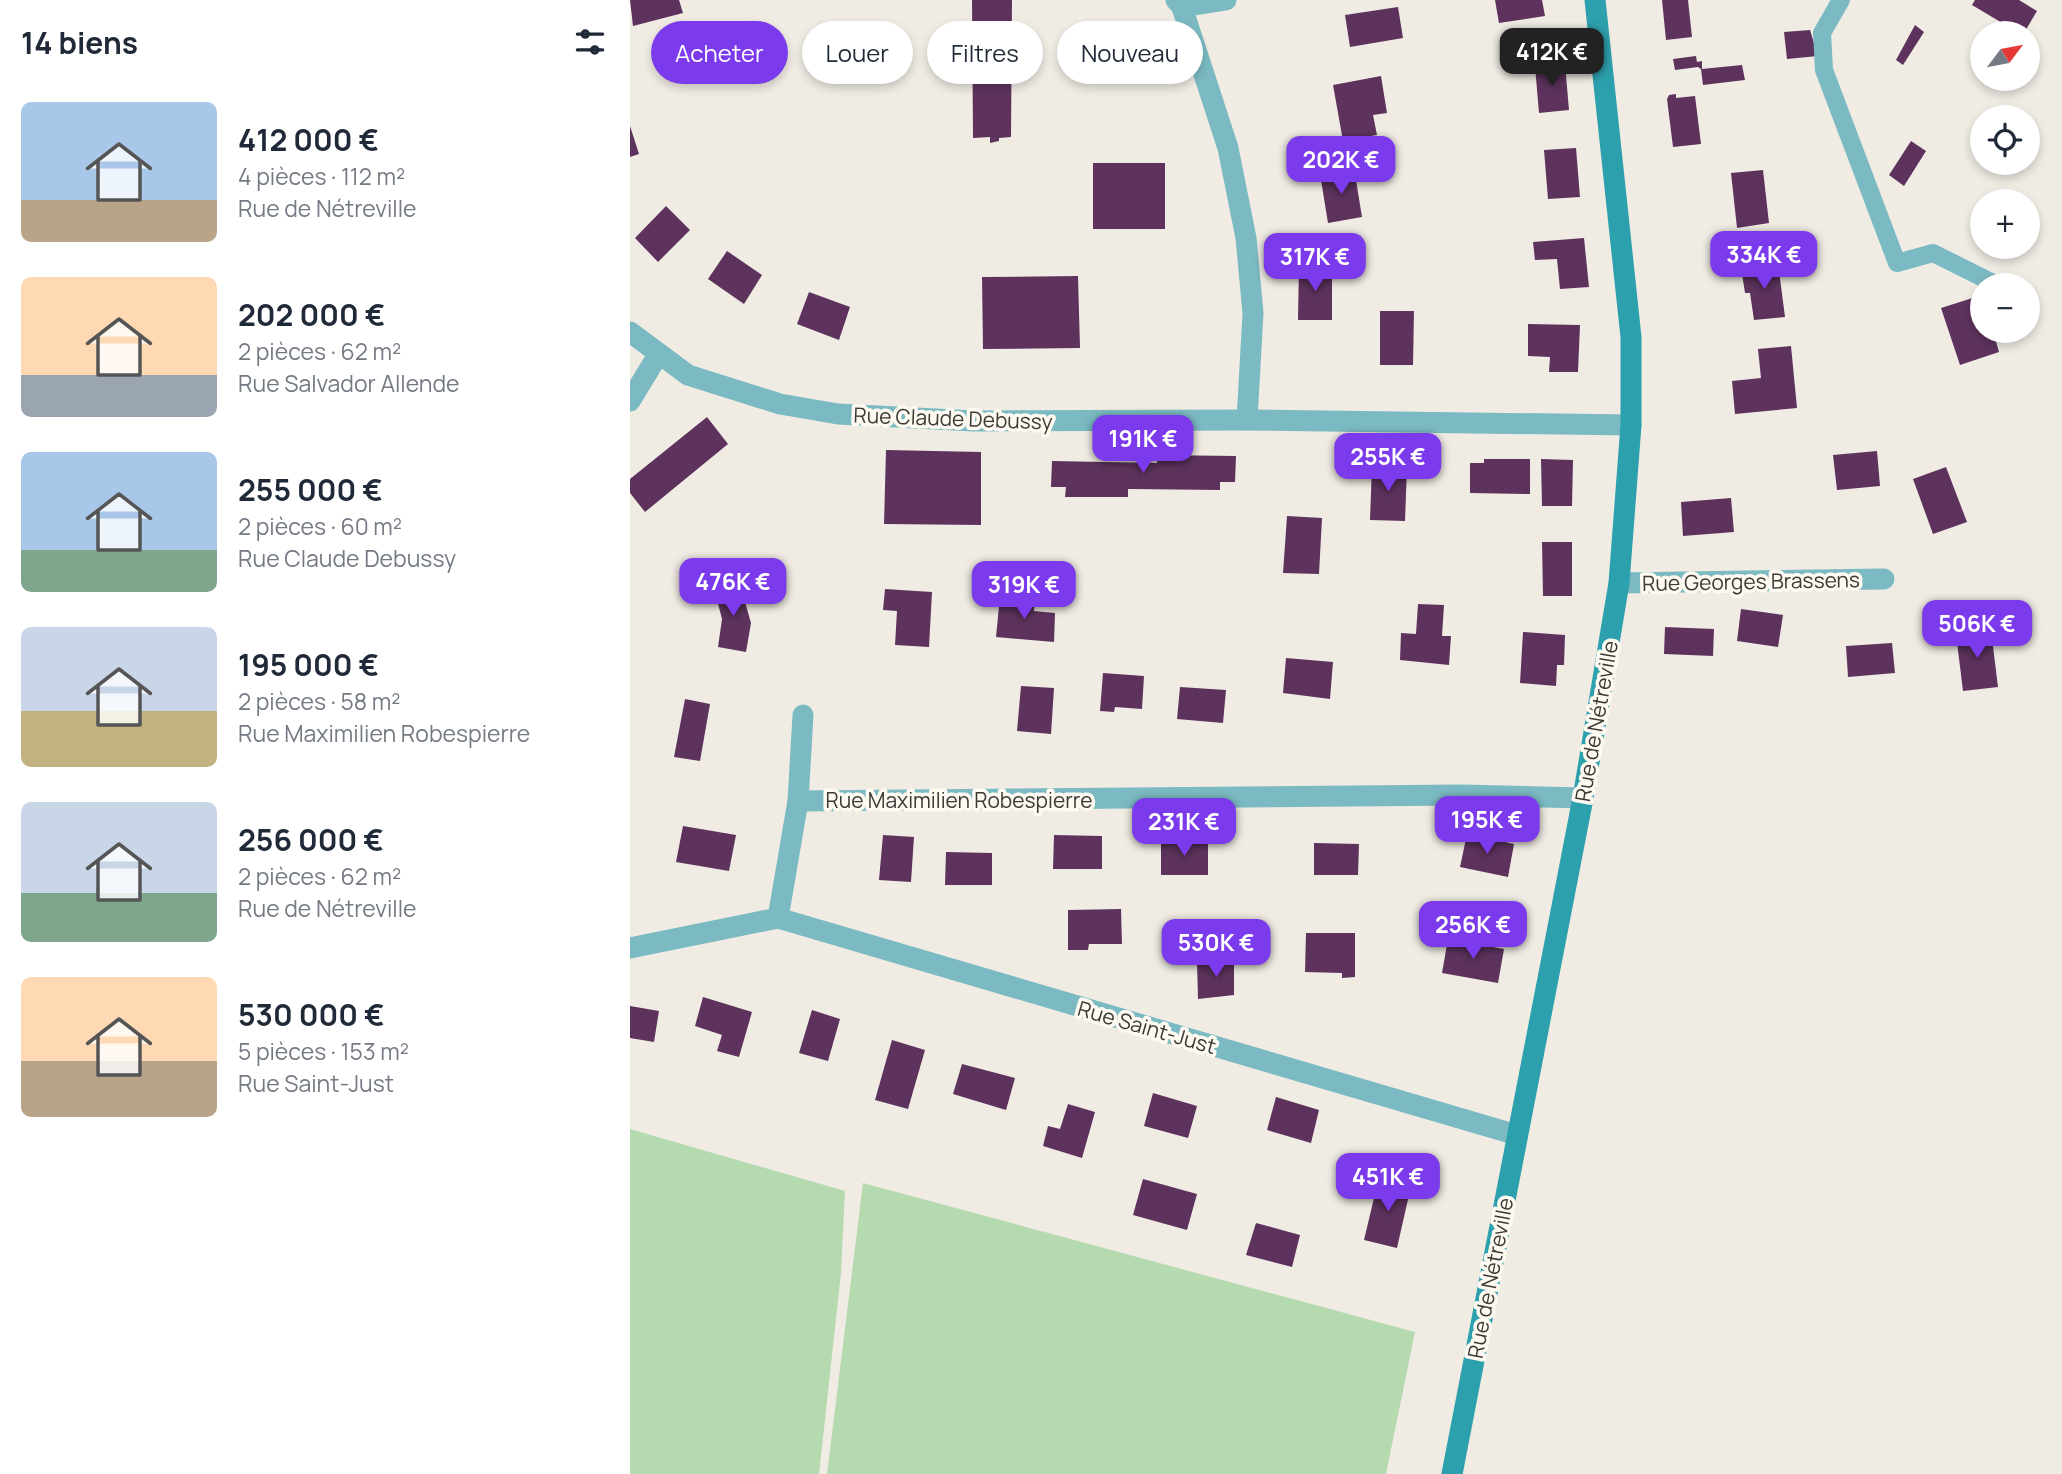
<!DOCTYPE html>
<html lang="fr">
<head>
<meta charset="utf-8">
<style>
	body { margin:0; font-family:Manrope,sans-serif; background:#f6f6f7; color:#1f2937; height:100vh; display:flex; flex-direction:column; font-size:26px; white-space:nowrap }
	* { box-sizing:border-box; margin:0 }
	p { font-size:23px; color:#747a83 }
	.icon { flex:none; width:38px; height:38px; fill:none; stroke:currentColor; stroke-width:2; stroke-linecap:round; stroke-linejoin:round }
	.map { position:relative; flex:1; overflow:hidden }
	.details { display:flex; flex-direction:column; background:#fff; width:630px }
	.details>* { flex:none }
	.guide { position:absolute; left:21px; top:21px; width:665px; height:63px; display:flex; gap:14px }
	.needle { width:46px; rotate:58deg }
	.fabs { position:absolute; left:1340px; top:21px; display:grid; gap:14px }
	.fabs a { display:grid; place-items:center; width:70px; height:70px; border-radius:50%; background:#fff; box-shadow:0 4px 10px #0003; font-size:35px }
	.price { position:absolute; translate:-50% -60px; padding:0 16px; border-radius:14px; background:#7c3aed; color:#fff; font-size:23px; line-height:46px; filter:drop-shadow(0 2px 4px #0008) }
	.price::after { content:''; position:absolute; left:50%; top:42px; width:21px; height:16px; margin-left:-10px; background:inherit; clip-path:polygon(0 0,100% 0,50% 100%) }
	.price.active { background:#222; color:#fff }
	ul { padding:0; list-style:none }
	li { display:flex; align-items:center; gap:21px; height:175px; padding:0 21px }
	li span { display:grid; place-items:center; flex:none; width:196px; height:140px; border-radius:10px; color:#555 }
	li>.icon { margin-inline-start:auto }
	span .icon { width:84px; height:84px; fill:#fffc; stroke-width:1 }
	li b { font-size:30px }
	h2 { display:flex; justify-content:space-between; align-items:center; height:84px; padding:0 21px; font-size:30px }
	.chip { padding:0 24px; border-radius:32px; background:#fff; box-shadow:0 4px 10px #0003; font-size:24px; line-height:63px }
	.chip.active { background:#7c3aed; color:#fff }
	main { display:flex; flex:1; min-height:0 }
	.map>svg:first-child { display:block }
</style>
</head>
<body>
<main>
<section class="details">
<h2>14 biens<svg class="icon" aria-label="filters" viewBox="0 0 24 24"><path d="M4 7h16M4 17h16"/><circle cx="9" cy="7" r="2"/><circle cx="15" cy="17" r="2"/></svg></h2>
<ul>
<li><span style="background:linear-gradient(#a9c7e8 70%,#b9a48a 0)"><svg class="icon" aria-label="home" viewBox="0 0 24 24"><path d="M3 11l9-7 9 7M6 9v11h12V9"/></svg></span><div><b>412 000 €</b><p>4 pièces · 112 m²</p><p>Rue de Nétreville</p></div></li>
<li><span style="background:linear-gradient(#ffd9b3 70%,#9aa5b1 0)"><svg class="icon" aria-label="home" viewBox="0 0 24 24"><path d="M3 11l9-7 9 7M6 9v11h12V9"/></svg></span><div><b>202 000 €</b><p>2 pièces · 62 m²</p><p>Rue Salvador Allende</p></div></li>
<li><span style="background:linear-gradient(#a9c7e8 70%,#7fa58c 0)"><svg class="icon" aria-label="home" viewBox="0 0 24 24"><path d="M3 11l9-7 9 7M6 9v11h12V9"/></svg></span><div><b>255 000 €</b><p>2 pièces · 60 m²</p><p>Rue Claude Debussy</p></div></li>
<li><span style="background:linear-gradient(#c9d6e8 60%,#c2b280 0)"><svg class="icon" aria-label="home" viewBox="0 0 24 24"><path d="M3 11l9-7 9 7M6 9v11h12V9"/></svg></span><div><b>195 000 €</b><p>2 pièces · 58 m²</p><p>Rue Maximilien Robespierre</p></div></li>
<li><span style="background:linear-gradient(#c9d6e8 65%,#7fa58c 0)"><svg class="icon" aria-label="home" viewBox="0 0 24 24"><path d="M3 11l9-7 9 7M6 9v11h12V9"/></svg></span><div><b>256 000 €</b><p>2 pièces · 62 m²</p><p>Rue de Nétreville</p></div></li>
<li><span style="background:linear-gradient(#ffd9b3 60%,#b9a48a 0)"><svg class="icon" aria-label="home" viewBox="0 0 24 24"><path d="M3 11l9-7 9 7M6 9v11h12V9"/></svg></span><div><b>530 000 €</b><p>5 pièces · 153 m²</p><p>Rue Saint-Just</p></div></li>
</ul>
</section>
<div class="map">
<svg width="1432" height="1474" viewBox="0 0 1432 1474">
	<rect width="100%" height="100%" fill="#f0ece4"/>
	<!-- green -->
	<g fill="#b6daaf">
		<path d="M0 1129 215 1191 211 1273 189 1474H0Z"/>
		<path d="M233 1183 785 1332 756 1474H197Z"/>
	</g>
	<!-- building -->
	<g fill="#5d335d">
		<path d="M0 0H49L53 13 3 26Z"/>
		<path d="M342 0H382L381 137 369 138V141L360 143V137L343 138Z"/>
		<path d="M865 0H912L915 16 869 23Z"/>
		<path d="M1032 0H1058L1062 37 1036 40Z"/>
		<path d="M1345 0H1389L1407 11 1394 33H1389L1342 5Z"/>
		<path d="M768 7 773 38 720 47 715 15Z"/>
		<path d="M1285 25 1294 32 1273 65 1266 60Z"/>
		<path d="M1180 30 1188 56 1157 59 1154 32Z"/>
		<path d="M1066 56 1067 62 1072 61V69L1112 65 1115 80 1073 85 1071 69 1068 67 1045 70 1043 59Z"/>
		<path d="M935 64 939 110 909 113 905 66Z"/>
		<path d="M751 76 757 113 743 115 747 135 713 141 703 85Z"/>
		<path d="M1046 94V98L1065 96 1071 144 1043 147 1037 99 1039 95Z"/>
		<path d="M0 126 9 154 0 157Z"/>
		<path d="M1281 141 1296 151 1274 186 1259 175Z"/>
		<path d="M946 148 950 197 918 199 914 150Z"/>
		<rect x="463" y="163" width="72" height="66"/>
		<path d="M724 168 732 217 698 223 690 174Z"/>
		<path d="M1133 170 1139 223 1107 228 1101 173Z"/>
		<path d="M36 206 60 230 28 262 5 238Z"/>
		<path d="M954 238 959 287 930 289 927 259 905 260 903 242Z"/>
		<path d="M97 251 132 275 114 304 78 279Z"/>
		<path d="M1148 263 1155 317 1124 320 1120 293H1115L1111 267Z"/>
		<path d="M669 266 702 267V320H668Z"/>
		<path d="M448 276 450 348 353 349 352 277Z"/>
		<path d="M179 292 220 307 209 340 167 324Z"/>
		<path d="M1352 295 1353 331H1363L1369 352 1330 365 1311 308Z"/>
		<path d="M750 311H784L783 365H750Z"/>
		<path d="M898 324 950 325 948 372H919L920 357 898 356Z"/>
		<path d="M1161 346 1167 408 1105 414 1102 381 1131 378 1128 349Z"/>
		<path d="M77 417 98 444 15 512 0 493V479Z"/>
		<path d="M256 450 351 452V525L254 524Z"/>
		<path d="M1247 451 1250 486 1207 490 1203 455Z"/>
		<path d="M527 455 606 456 605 482H590V490L498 489V497H435L436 487H421L422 461 527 463Z"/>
		<path d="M854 459H900V494L840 493V463H854Z"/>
		<path d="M911 459 943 460 942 506H912Z"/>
		<path d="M742 465 777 467 775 521 740 520Z"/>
		<path d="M1316 467 1337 522 1303 534 1283 479Z"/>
		<path d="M1101 498 1104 532 1053 536 1051 502Z"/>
		<path d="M657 516 692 518 689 574 653 573Z"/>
		<path d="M912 542H942V596H913Z"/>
		<path d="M109 581 121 623 116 652 88 647 92 619 84 588Z"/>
		<path d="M255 589 302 592 299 647 265 645 267 611 253 610Z"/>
		<path d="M370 596 405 599 404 611 425 613 424 642 366 637Z"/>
		<path d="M788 604 814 605 812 636H821L819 665 770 660 771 633 786 634Z"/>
		<path d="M1111 609 1153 615 1148 647 1107 641Z"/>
		<path d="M1035 627 1084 629 1083 656 1034 654Z"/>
		<path d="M1361 630 1368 687 1333 691 1326 634Z"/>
		<path d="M893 632 935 635 934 665H927L926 686 890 683Z"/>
		<path d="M1262 643 1265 673 1218 677 1216 646Z"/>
		<path d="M656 658 703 662 700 699 653 693Z"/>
		<path d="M473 673 514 676 512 709 485 707 484 712 470 711Z"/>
		<path d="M391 686 424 688 421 734 387 731Z"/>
		<path d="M550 687 596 690 593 723 547 719Z"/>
		<path d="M55 699 80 704 70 761 44 757Z"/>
		<path d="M53 826 106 835 99 871 46 862Z"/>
		<path d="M837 834 884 844 878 877 830 867Z"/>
		<path d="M253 835 284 837 281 882 249 880Z"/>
		<path d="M424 835 472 836V869H423Z"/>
		<rect x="531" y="840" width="47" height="35"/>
		<path d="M684 843 729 844 728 875H684Z"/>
		<path d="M316 852 362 853V885H315Z"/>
		<path d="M491 909 492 944H459L458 950H438V910Z"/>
		<path d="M676 933H725V977L712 978V973L675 972Z"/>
		<path d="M818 939 874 949 868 983 812 973Z"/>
		<path d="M590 958H604V995L568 999 567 962H590Z"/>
		<path d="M73 997 122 1012 109 1057 87 1051 92 1035 65 1026Z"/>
		<path d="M0 1006 29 1011 24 1042 0 1038Z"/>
		<path d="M182 1010 210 1019 198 1061 169 1053Z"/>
		<path d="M262 1040 295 1050 278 1109 245 1100Z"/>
		<path d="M332 1064 385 1078 376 1110 323 1094Z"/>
		<path d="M523 1093 567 1106 558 1138 514 1126Z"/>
		<path d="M646 1097 689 1110 681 1143 637 1130Z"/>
		<path d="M438 1104 465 1112 452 1158 413 1146 418 1126 430 1129Z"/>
		<path d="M749 1177 781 1186 767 1248 734 1240Z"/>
		<path d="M513 1179 567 1194 557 1230 503 1215Z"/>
		<path d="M626 1223 670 1235 662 1267 616 1255Z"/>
	</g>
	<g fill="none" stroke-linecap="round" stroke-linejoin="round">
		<!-- lane -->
		<path stroke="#7bbac2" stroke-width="18" d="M1211 0 1192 33 1194 70 1267 263 1303 253 1367 285"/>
		<!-- street -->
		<g stroke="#7bbac2" stroke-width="21">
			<path d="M546 0 552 7 596 0"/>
			<path d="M552 7 598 148 616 238 623 313 617 420"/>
			<path d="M0 332 58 375 150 404 208 414 344 421 617 420 1001 425"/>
			<path d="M0 401 28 355"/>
			<path d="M989 583 1254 579"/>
			<path d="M173 715 168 801 832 795 953 798"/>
			<path d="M148 918 168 801"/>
			<path d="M0 948 148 918 887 1135"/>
		</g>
		<!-- secondary -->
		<path stroke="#2da0ad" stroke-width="21" d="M822 1474 953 798 989 583 1001 425V337L965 0"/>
	</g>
	<g text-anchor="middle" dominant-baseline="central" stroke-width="7" stroke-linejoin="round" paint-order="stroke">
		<!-- street labels -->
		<g font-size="21" fill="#3b3a36" stroke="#fefaf2">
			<text transform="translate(323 418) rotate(2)">Rue Claude Debussy</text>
			<text transform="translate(1121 581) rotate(-1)">Rue Georges Brassens</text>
			<text transform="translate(966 721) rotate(-80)">Rue de Nétreville</text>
			<text x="329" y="800">Rue Maximilien Robespierre</text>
			<text transform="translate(517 1027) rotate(16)">Rue Saint-Just</text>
			<text transform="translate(860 1278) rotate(-79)">Rue de Nétreville</text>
		</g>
	</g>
</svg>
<div class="fabs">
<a><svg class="needle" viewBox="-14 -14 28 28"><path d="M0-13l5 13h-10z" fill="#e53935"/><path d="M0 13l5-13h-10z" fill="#747a83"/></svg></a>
<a><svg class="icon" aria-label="locate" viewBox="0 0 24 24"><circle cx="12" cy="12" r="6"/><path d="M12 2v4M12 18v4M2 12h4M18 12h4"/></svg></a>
<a>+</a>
<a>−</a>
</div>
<b class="price active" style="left:922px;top:88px">412K €</b>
<b class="price" style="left:711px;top:196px">202K €</b>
<b class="price" style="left:1134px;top:291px">334K €</b>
<b class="price" style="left:685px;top:293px">317K €</b>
<b class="price" style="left:513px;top:475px">191K €</b>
<b class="price" style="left:758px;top:493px">255K €</b>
<b class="price" style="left:103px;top:618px">476K €</b>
<b class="price" style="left:394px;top:621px">319K €</b>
<b class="price" style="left:1347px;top:660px">506K €</b>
<b class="price" style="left:857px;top:856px">195K €</b>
<b class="price" style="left:554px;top:858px">231K €</b>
<b class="price" style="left:843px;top:961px">256K €</b>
<b class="price" style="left:586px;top:979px">530K €</b>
<b class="price" style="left:758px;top:1213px">451K €</b>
<div class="guide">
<a class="chip active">Acheter</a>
<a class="chip">Louer</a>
<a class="chip">Filtres</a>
<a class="chip">Nouveau</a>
</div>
</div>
</main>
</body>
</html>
